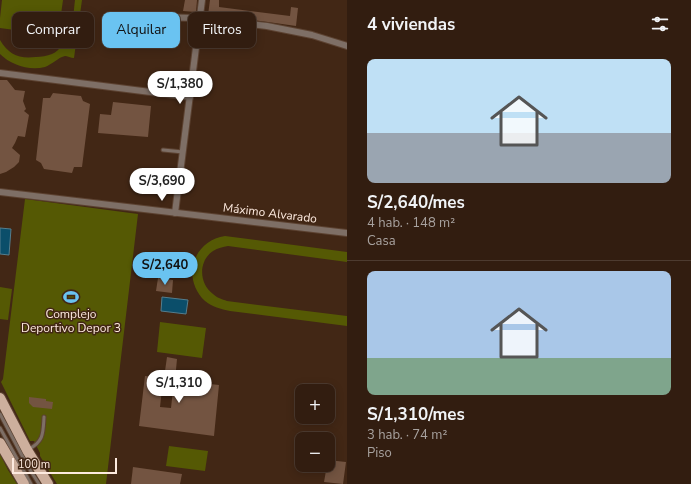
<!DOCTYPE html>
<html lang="es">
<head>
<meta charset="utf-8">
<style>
	body { margin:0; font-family:"Nunito Sans",sans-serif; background:#3d2a1e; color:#f1f3f6; height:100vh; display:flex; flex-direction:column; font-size:15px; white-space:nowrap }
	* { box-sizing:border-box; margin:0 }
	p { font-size:13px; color:#a8a29f }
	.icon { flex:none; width:22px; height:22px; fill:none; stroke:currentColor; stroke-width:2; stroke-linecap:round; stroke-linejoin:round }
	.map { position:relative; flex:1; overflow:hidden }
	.details { display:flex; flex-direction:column; background:#321d10; width:344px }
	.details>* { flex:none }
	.hud { position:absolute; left:12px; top:12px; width:275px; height:36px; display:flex; gap:8px }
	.controls { position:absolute; left:295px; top:384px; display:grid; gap:8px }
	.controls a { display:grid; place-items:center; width:40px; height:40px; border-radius:8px; background:#321d10; box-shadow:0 2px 10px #0003,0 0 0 1px #4d3b30; font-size:20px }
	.scale { position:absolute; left:12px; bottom:10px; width:105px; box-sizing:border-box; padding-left:4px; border:2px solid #fdeadf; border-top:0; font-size:11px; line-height:14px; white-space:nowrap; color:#fdeadf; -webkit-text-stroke:3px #422715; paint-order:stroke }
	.price { position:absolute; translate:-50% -34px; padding:0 9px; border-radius:14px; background:#fff; color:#222; font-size:13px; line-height:26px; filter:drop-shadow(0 1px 2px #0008) }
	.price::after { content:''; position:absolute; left:50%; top:24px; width:12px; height:9px; margin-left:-6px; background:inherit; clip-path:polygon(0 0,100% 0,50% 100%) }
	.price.selected { background:#6ac3f1; color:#111 }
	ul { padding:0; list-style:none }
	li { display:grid; align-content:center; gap:8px; height:212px; padding:0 20px }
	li+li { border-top:1px solid #4d3b30 }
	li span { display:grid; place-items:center; height:124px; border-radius:8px; color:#555 }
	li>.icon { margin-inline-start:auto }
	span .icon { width:72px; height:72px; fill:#fffc; stroke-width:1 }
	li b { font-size:17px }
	h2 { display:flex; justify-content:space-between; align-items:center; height:48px; padding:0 20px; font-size:17px }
	.tag { padding:0 14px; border-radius:8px; background:#321d10; box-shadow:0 2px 10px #0003,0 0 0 1px #4d3b30; font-size:14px; line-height:36px }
	.tag.selected { background:#6ac3f1; color:#111 }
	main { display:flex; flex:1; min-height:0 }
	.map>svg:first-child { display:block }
</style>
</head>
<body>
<main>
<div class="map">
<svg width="347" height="484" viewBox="0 0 347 484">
	<rect width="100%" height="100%" fill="#422715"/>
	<!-- park -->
	<g fill="#555904">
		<path d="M2 0H63L58 36 0 28V18Z"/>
		<path d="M75 0H82L74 58C71 58 67 56 65 56 59 57 51 65 45 67 29 71 11 65 0 54V40C9 55 19 59 36 57 41 57 47 56 52 54 60 51 67 39 71 31 73 23 74 8 75 0Z"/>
		<path d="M25 199 138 214 106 484H57L40 456V453L34 441H30L1 382 3 379Z"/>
		<path d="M225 236 347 252V262L228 246C223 247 218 248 213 251 198 261 199 284 213 294 217 298 222 299 227 301L347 316V326L230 311C221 309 212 307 205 301 181 278 193 241 225 236Z"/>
		<path d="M0 287 12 289 8 320 0 319Z"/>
		<path d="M160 322 206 328 202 358 157 352Z"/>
		<path d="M169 446 208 451 205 471 166 466Z"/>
		<path d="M0 454 8 470 17 484H0Z"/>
	</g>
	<!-- water -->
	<g fill="#0b4e6a" stroke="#547d8d">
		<path d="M0 228 11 229 9 255 0 254Z"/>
		<path d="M162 297 188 300 186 314 161 311Z"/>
	</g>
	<!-- building -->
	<g fill="#735441" fill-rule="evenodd">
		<path d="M185 0H197L196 12 183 11Z"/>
		<path d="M210 0H219V7L290 16 291 7 298 8 296 26 268 22 208 15Z"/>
		<path d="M0 80H7L15 90 25 91 23 101 26 109 24 111 29 115 25 137 18 136 15 143 12 148 20 155 19 162 14 167 6 172 0 174Z"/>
		<path d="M53 93 81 96 83 101 90 104 82 167H74L72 173 44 169 41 163 36 160 43 98H50Z"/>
		<path d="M113 102 151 106 148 137 98 133 100 114 111 115Z"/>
		<path d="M158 278 173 280 172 293 156 291Z"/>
		<path d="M167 357 177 359 175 380 219 385 214 436 139 426 145 376 164 378ZM162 389 173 390 171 408 160 407Z"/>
		<path d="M29 397 46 399V401L53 402 52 409 33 407 29 403Z"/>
		<path d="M328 460 346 462 343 484 324 482 327 465H328Z"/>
		<path d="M133 467 182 474 180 484H131Z"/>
	</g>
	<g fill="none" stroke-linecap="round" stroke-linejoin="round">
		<defs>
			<g id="lane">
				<path d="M163 150 183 152"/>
				<path d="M0 414 27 465 39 484"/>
				<path d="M0 428 31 484"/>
				<path d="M29 449C44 441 43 433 44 417"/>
			</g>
			<g id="street">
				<path d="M123 16 152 17 197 18 267 26 312 35 347 46"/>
				<path d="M0 73 190 97"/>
				<path d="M0 192 347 233"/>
				<path d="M175 213 202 0"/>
			</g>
			<g id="primary">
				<path d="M0 398 27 450 48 484"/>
				<path d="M0 443 24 484"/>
			</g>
		</defs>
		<!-- lane casing -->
		<use href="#lane" stroke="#5c4231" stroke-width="5"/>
		<!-- street casing -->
		<use href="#street" stroke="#5c4231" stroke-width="8"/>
		<!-- primary casing -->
		<use href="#primary" stroke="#5c4231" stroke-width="12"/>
		<!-- lane -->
		<use href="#lane" stroke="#7e6f66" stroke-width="3"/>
		<!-- street -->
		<use href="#street" stroke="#7e6f66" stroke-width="6"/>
		<!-- primary -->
		<use href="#primary" stroke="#cdaf9d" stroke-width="10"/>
	</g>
	<!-- icons -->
	<defs>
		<symbol id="stadium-bare" viewBox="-9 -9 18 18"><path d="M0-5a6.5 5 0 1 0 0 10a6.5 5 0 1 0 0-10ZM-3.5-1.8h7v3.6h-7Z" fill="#6ac3f1" stroke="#422715" stroke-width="2.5" paint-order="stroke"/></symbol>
	</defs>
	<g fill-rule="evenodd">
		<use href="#stadium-bare" x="60" y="286" width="22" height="22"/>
	</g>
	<g text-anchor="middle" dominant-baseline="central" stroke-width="3" stroke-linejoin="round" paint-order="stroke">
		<!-- street labels -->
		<g font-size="12" fill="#fdeadf" stroke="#422715">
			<text transform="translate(270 213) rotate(7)">Máximo Alvarado</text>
		</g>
		<!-- poi labels -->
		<g font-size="12" fill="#fdeadf" stroke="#422715">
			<text x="71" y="314">Complejo<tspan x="71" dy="14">Deportivo Depor 3</tspan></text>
		</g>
	</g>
</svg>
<div class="controls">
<a>+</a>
<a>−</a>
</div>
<div class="scale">100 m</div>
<b class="price" style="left:180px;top:105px">S/1,380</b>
<b class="price" style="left:162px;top:202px">S/3,690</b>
<b class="price selected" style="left:165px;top:286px">S/2,640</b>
<b class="price" style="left:179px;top:404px">S/1,310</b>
<div class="hud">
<a class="tag">Comprar</a>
<a class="tag selected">Alquilar</a>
<a class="tag">Filtros</a>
</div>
</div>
<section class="details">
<h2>4 viviendas<svg class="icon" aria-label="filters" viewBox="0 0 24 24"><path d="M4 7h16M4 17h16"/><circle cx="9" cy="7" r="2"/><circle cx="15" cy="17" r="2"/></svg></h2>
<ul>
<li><span style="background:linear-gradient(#bfe0f5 60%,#9aa5b1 0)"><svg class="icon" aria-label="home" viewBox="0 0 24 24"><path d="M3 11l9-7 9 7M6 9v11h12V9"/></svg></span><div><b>S/2,640/mes</b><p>4 hab. · 148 m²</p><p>Casa</p></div></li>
<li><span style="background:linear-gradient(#a9c7e8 70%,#7fa58c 0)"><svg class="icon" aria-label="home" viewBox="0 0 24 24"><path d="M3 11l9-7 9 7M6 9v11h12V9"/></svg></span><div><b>S/1,310/mes</b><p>3 hab. · 74 m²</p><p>Piso</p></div></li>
</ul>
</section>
</main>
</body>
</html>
